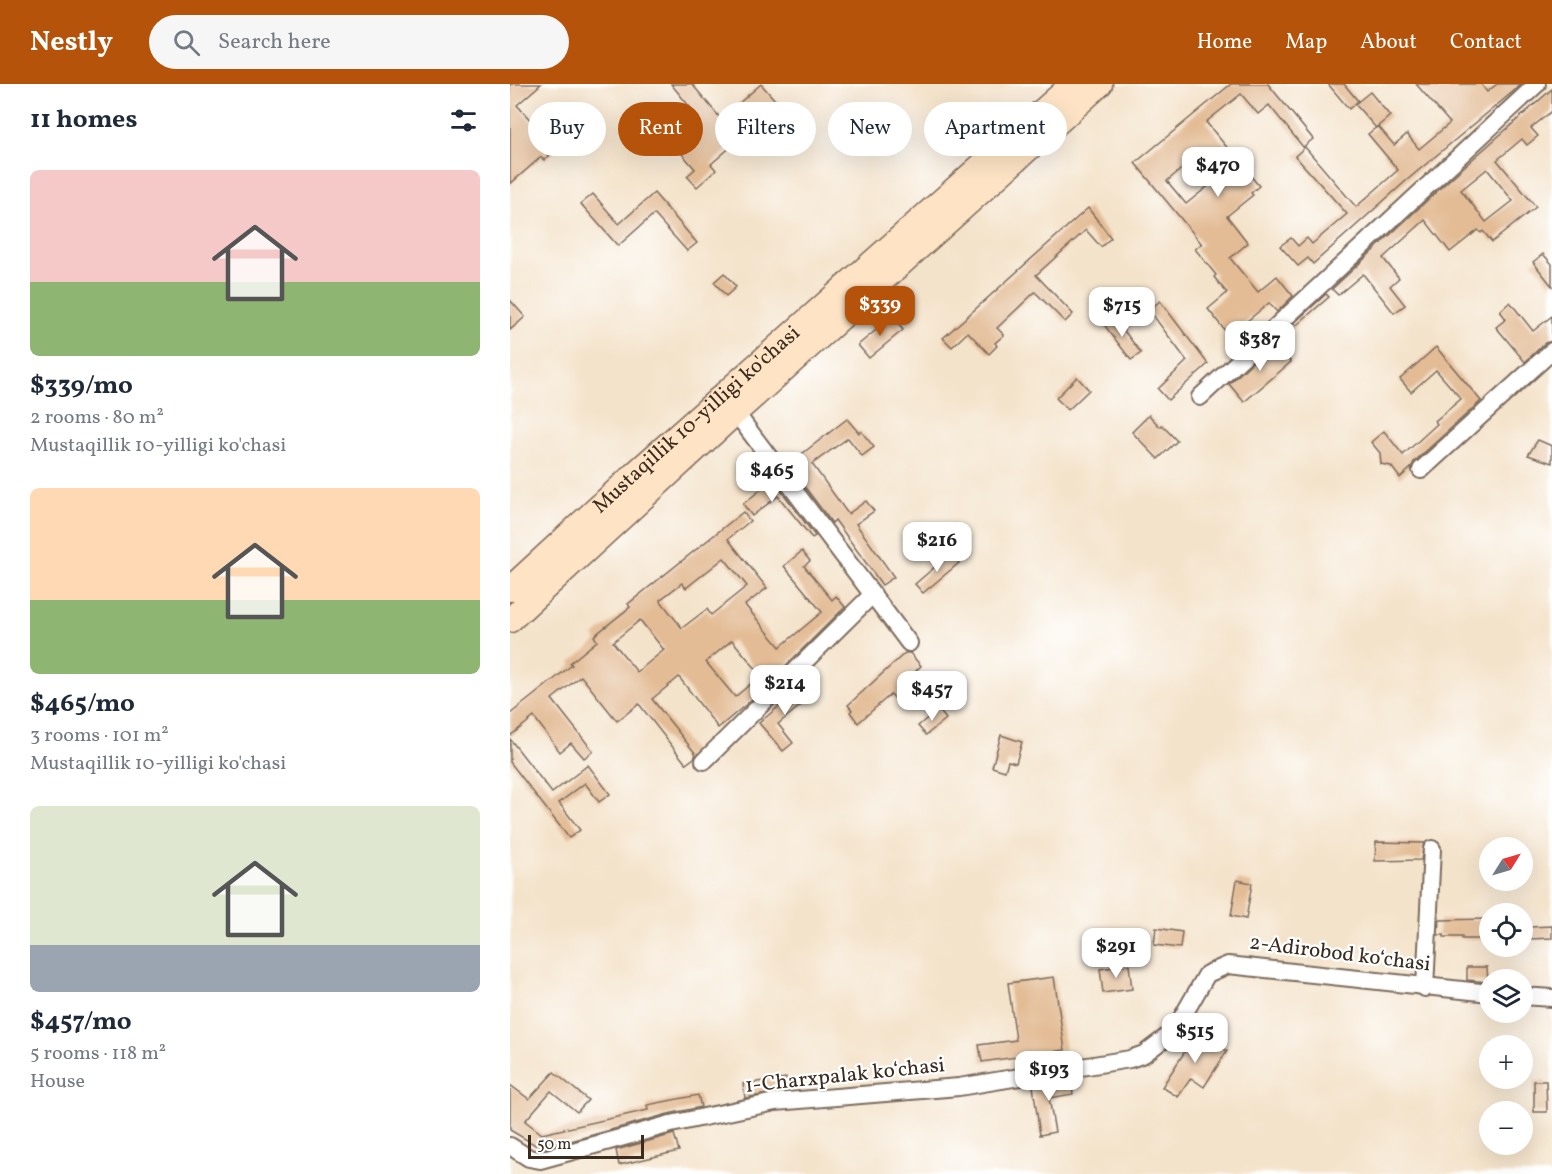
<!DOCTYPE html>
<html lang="en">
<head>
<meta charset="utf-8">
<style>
	body { margin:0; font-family:Vollkorn,serif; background:#f6f6f7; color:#1f2937; height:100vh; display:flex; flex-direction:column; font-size:22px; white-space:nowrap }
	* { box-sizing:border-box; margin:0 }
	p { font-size:20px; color:#747a83 }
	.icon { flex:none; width:33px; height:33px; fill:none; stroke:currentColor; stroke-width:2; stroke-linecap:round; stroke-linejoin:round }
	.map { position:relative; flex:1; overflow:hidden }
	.drawer { display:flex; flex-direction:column; background:#fff; width:510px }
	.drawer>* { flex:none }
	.guide { position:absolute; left:18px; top:18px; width:570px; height:54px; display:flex; gap:12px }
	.needle { width:39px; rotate:53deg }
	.tools { position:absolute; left:969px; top:753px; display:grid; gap:12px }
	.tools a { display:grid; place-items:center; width:54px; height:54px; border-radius:50%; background:#fff; box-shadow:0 6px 24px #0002; font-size:30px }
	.scale { position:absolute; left:18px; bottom:15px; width:116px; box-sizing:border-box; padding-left:6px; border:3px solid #3b2a1e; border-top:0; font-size:16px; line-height:21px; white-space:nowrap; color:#3b2a1e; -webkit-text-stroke:4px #fff; paint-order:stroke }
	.price { position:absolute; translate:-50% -51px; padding:0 14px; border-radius:12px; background:#fff; color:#222; font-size:20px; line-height:39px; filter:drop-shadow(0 2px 3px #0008) }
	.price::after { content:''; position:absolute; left:50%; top:36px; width:18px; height:14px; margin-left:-9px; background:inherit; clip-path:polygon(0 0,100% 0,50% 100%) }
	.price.active { background:#b45309; color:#fff }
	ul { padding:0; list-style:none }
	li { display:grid; align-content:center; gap:12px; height:318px; padding:0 30px }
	li span { display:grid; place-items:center; height:186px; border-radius:9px; color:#555 }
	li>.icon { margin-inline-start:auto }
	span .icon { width:108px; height:108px; fill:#fffc; stroke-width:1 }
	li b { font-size:26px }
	h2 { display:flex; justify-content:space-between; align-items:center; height:72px; padding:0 30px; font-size:26px }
	.pill { padding:0 21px; border-radius:27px; background:#fff; box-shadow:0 6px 24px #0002; font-size:21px; line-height:54px }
	.pill.active { background:#b45309; color:#fff }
	header { display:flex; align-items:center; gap:36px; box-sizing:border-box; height:84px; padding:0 30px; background:#b45309; color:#fff }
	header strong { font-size:28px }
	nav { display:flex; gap:33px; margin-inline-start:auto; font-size:21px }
	.search { width:420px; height:54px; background:#f6f6f7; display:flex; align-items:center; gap:15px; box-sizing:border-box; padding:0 21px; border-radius:33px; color:#747a83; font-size:22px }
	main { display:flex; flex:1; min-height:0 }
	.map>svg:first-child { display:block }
</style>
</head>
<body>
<header>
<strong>Nestly</strong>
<div class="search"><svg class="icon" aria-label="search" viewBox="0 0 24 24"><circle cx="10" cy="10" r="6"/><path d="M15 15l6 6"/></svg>Search here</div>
<nav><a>Home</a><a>Map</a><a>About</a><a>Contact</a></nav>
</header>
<main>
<section class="drawer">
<h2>11 homes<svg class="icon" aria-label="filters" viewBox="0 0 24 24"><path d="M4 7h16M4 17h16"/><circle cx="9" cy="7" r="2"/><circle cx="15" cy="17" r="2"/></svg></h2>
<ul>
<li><span style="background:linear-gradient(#f6c9c9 60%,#8fb573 0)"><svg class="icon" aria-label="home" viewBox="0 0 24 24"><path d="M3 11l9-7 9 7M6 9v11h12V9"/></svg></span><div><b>$339/mo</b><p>2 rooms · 80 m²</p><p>Mustaqillik 10-yilligi ko'chasi</p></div></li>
<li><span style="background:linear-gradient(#ffd9b3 60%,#8fb573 0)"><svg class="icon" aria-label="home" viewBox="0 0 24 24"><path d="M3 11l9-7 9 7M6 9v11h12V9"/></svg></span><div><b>$465/mo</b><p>3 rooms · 101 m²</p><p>Mustaqillik 10-yilligi ko'chasi</p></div></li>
<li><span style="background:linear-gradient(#dfe7d0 75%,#9aa5b1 0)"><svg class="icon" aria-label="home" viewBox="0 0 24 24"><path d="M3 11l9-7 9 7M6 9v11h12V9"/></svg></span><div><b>$457/mo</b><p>5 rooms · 118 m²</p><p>House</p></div></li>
</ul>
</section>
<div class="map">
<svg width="1042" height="1090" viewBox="0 0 1042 1090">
	<rect width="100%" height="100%" fill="#fff"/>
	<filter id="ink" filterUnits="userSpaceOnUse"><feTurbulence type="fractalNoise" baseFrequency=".0167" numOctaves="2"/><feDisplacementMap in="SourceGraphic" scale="12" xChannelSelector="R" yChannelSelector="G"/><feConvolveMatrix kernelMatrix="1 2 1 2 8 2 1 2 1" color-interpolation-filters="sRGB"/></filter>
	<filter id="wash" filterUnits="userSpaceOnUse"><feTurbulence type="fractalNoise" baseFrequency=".008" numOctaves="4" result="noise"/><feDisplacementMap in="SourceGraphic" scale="24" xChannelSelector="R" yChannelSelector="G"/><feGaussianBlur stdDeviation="1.35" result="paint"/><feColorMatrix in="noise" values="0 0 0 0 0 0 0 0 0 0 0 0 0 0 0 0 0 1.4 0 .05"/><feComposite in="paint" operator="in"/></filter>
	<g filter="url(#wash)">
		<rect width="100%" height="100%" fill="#f4e3cb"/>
		<g id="blocks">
			<!-- building -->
			<g fill="#e3bc95" fill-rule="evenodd">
				<path d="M0 0H31L7 21 47 66 34 76 31 73 0 100Z"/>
				<path d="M161 0H182L211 35 251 0 279 32 255 54 245 42 201 80 206 86 187 103 177 92 185 85 161 57 188 33Z"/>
				<path d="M721 0H758L803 55 793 63 759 21 748 30 731 10 696 38 749 102 741 109 743 111 717 132 738 159 720 174 748 208 767 192 783 212 767 228 759 219 719 252 698 225 717 209 704 193 706 191 685 165 692 160 625 79ZM693 67 712 91 676 120 657 97Z"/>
				<path d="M818 0H834L848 17 839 25Z"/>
				<path d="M906 0H971L977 8 987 0H1012L897 96 803 180 798 174 788 182 770 162 781 154 788 162 797 154 802 160 837 130 785 72 795 63 846 123 888 86 858 50 868 42 884 61 897 50 909 65 940 39Z"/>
				<path d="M1042 5V27L1021 44 1028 52 1017 61 1012 55 987 76 1026 123 982 158 973 147 971 149 968 146 940 168 915 136 873 174 889 194 880 202 895 221 884 229 853 190 828 211 822 205 939 96ZM977 85 1003 117 976 138 951 106Z"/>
				<path d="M860 8 880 32 866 44 845 20Z"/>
				<path d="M144 109 187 159 177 167 144 130 108 162 71 120 83 110 109 140Z"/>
				<path d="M578 124 601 154 591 163 576 146 526 191 563 230 555 238 525 208 487 244 494 251 485 259 487 262 479 270 458 248 442 263 433 254Z"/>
				<path d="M1033 170 1042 180V202L1023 178Z"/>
				<path d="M214 189 226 203 216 212 204 198Z"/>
				<path d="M816 210 819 213 782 245 780 243Z"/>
				<path d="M0 216 15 233 0 246Z"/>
				<path d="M650 217 698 280 658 316 648 305 677 277 639 226Z"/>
				<path d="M1000 218 1023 247 1042 232V257L1035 259 1015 278 986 243 996 235 990 227Z"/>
				<path d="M602 231 631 269 621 276 592 238Z"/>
				<path d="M382 233 393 246 359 274 348 261Z"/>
				<path d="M764 258 781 278 734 318 719 300Z"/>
				<path d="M926 263 971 317 904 378 901 384 890 394 881 382 871 380 870 369 861 358 874 347 893 371 927 340 925 337 951 315 926 286 901 308 890 295Z"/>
				<path d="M567 293 579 306 558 326 546 314Z"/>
				<path d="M639 331 650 343 652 341 667 357 648 375 622 348Z"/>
				<path d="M337 335 349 349 351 347 364 363 352 372 338 354 302 380 338 430 356 417 364 427 346 440 384 493 372 501 325 436 322 439 279 382 285 377 284 376Z"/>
				<path d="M1028 356 1042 362V379L1018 371Z"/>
				<path d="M263 396 305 452 302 454 268 412 242 432 233 420Z"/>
				<path d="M233 428 240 437 218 455 257 504 235 521 270 563 312 528 274 482 292 467 300 477 294 482 322 516 326 512 335 523 239 618 208 644 169 593 142 615 186 670 184 674 176 680 129 620 107 637 71 592 42 615 83 667 74 674 61 659 50 668 24 633 0 652V630L62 581 60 579 87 557 84 552 120 523 118 520ZM214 474 237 502 201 531 197 525 172 544 150 516 172 499 176 504ZM130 536 154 566 127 588 103 558ZM222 556 251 591 225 613 196 578Z"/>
				<path d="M441 469 449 479 413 509 405 500Z"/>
				<path d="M395 569H400L411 582 395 597 399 602 385 615 381 610 348 639 340 628 342 626 338 621Z"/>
				<path d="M297 599 306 609 268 640 283 659 273 667 249 639Z"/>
				<path d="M428 625 436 635 416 651 408 642Z"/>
				<path d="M491 651 512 658 506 679 498 677 495 687 482 683Z"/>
				<path d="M0 655 42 709 78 681 100 710 89 718 75 699 49 719 70 746 59 754 0 678Z"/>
				<path d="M866 758 914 759 911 776 865 777Z"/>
				<path d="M727 796 742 799 736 835 721 832Z"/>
				<path d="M977 835V855H952V853H934V851H928L929 836Z"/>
				<path d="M1042 842V854L1020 855V843Z"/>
				<path d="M646 844 672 848 670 864 644 861Z"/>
				<path d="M619 881 622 905 593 909 590 885Z"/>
				<path d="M957 883H977L978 898 957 896Z"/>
				<path d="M544 893 555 966 472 978 469 961 506 956 498 899Z"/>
				<path d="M688 947 717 967 694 1003 681 994 668 1013 652 1003Z"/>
				<path d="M44 988 78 1016 67 1028 41 1007 15 1037 32 1050 138 1026 137 1021 188 1011 191 1023 158 1030 32 1065 0 1046V1001L19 1015Z"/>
				<path d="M276 994 278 1006 235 1014 233 1000Z"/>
				<path d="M561 995 563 1010 539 1014 545 1048 530 1051 523 1002Z"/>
				<path d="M1024 997H1036L1037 1028H1024Z"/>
				<path d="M164 1050 169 1067 109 1081 106 1066Z"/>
			</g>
		</g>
	</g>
	<g filter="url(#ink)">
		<use href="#blocks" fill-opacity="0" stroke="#7c6b5b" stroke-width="1.5"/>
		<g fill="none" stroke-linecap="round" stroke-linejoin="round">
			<defs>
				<g id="minor">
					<path d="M690 313 1027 0"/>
					<path d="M219 320 399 559"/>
					<path d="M911 386 1042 267"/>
					<path d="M194 677 363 510"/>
					<path d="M915 904 922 765"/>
					<path d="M1012 912 1042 914"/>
					<path d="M0 1062 19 1074 30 1076 161 1040 265 1018 449 1003 620 975 634 970 659 951 670 937 697 890 718 881 980 909"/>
				</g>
				<g id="secondary">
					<path id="s1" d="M0 505 127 388 563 0"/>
					<path d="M0 536 225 329 590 0"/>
				</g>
			</defs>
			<!-- minor casing -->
			<use href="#minor" stroke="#7c6b5b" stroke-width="20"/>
			<!-- secondary casing -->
			<use href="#secondary" stroke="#7c6b5b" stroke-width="27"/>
			<!-- minor -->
			<use href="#minor" stroke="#fff" stroke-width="16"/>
			<!-- secondary -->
			<use href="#secondary" stroke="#fee4c5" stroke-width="24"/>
		</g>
	</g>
	<g text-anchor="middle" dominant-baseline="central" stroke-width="4.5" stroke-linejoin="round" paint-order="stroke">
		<!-- street labels -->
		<g font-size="21" fill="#3b2a1e" stroke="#fff">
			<text stroke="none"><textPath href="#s1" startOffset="252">Mustaqillik 10-yilligi ko'chasi</textPath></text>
			<text transform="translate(830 870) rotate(7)">2-Adirobod koʻchasi</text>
			<text transform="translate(335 992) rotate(-6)">1-Charxpalak koʻchasi</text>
		</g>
	</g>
</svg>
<div class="tools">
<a><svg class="needle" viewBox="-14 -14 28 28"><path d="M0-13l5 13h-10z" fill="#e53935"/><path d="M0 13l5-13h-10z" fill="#747a83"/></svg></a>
<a><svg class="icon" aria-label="locate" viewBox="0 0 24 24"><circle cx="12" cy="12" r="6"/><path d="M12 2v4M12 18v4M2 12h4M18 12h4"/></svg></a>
<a><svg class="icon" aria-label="layers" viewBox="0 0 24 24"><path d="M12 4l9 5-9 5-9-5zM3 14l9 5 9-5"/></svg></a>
<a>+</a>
<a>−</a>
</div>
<div class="scale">50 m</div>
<b class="price" style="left:708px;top:114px">$470</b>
<b class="price active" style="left:370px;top:253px">$339</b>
<b class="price" style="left:612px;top:254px">$715</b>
<b class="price" style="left:750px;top:288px">$387</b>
<b class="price" style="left:262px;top:419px">$465</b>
<b class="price" style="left:427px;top:489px">$216</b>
<b class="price" style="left:275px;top:632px">$214</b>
<b class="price" style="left:422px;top:638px">$457</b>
<b class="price" style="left:606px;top:895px">$291</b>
<b class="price" style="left:685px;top:980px">$515</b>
<b class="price" style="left:539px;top:1018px">$193</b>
<div class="guide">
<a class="pill">Buy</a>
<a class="pill active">Rent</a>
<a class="pill">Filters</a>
<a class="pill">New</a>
<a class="pill">Apartment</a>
</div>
</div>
</main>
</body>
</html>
